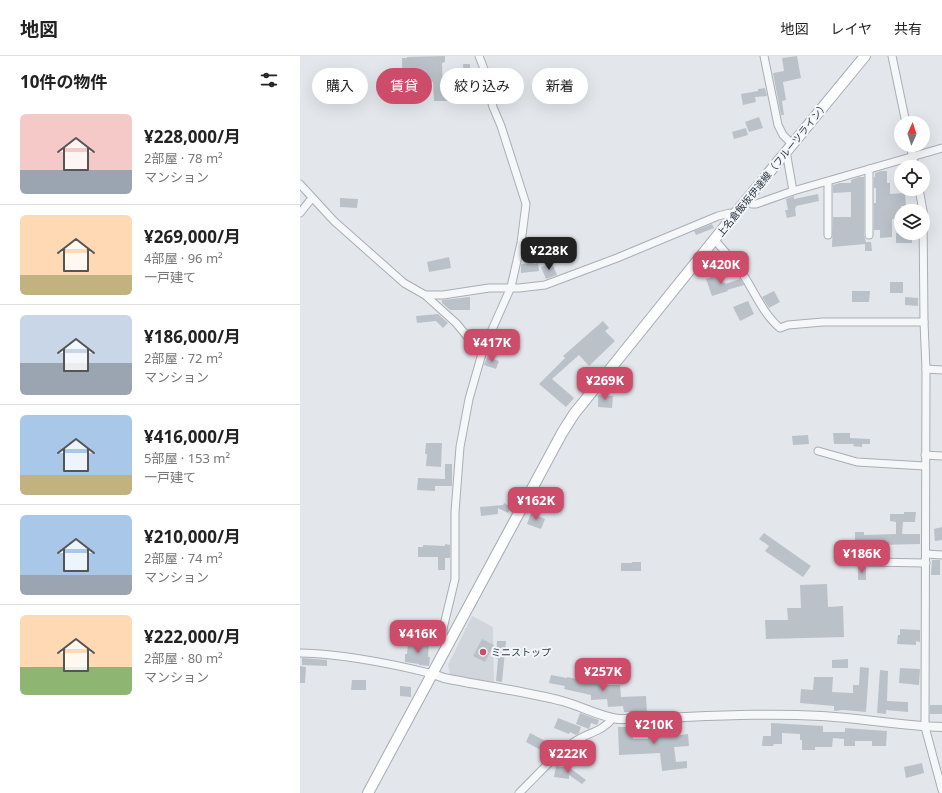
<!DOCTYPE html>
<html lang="ja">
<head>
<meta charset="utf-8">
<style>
	body { margin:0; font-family:"Noto Sans","Noto Sans JP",sans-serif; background:#f6f6f6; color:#222; height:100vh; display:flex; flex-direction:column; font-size:15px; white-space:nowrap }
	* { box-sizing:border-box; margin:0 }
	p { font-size:13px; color:#767676 }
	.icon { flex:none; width:22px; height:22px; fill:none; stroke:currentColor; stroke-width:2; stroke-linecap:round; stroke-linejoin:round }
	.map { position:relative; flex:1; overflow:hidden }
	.drawer { display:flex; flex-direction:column; background:#fff; width:300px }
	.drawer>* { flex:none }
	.banner { position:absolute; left:12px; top:12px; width:380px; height:36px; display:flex; gap:8px }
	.needle { width:26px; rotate:3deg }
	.buttons { position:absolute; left:594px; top:60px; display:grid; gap:8px }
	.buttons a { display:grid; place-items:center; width:36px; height:36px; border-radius:50%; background:#fff; box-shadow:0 4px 16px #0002; font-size:20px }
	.price { position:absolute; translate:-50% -34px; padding:0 9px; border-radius:8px; background:#cd4c6a; color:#fff; font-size:13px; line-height:26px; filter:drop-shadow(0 1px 2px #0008) }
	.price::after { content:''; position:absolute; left:50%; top:24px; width:12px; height:9px; margin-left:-6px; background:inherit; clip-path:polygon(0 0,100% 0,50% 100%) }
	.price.current { background:#222; color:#fff }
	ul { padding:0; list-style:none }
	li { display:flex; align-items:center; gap:12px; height:100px; padding:0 20px }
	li+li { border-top:1px solid #e0e0e0 }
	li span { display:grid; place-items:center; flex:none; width:112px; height:80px; border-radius:6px; color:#555 }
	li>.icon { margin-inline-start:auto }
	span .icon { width:48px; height:48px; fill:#fffc; stroke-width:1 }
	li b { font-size:17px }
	h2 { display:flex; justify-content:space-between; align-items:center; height:48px; padding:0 20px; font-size:17px }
	.tag { padding:0 14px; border-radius:18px; background:#fff; box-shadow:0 4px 16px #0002; font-size:14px; line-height:36px }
	.tag.current { background:#cd4c6a; color:#fff }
	header { display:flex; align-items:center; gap:24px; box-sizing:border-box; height:56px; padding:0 20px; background:#fff; border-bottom:1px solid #e0e0e0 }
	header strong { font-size:19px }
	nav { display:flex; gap:22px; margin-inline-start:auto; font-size:14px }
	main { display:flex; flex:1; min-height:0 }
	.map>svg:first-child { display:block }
</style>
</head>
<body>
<header>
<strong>地図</strong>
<nav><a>地図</a><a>レイヤ</a><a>共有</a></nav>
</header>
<main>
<section class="drawer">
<h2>10件の物件<svg class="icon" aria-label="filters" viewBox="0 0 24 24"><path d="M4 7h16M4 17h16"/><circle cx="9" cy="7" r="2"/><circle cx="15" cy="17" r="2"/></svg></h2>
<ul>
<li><span style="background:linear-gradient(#f6c9c9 70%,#9aa5b1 0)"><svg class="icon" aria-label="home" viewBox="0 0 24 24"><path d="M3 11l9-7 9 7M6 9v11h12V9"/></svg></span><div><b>¥228,000/月</b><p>2部屋 · 78 m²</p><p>マンション</p></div></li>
<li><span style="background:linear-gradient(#ffd9b3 75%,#c2b280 0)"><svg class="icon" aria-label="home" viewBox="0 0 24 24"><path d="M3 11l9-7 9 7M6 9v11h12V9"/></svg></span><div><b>¥269,000/月</b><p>4部屋 · 96 m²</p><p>一戸建て</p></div></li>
<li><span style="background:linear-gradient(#c9d6e8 60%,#9aa5b1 0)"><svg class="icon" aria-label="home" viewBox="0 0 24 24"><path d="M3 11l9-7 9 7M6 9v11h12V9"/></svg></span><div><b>¥186,000/月</b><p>2部屋 · 72 m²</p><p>マンション</p></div></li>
<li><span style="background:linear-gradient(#a9c7e8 75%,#c2b280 0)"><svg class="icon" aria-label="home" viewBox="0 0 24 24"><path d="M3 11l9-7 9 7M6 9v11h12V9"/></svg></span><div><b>¥416,000/月</b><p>5部屋 · 153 m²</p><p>一戸建て</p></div></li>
<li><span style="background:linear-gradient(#a9c7e8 75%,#9aa5b1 0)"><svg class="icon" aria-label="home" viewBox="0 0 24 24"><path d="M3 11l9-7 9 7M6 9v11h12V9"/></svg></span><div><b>¥210,000/月</b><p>2部屋 · 74 m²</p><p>マンション</p></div></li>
<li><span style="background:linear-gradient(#ffd9b3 65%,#8fb573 0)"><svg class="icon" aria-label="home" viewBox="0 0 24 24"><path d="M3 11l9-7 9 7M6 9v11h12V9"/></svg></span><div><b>¥222,000/月</b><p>2部屋 · 80 m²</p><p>マンション</p></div></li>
</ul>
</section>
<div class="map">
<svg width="642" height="737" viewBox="0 0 642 737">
	<rect width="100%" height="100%" fill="#e3e7eb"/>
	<!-- built -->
	<path fill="#d1d6dd" d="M172 560 193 571 194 627 150 618 148 609Z"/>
	<!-- building -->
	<g fill="#bac1c8">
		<path d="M145 0V6L142 7 143 36H147L148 45H134L133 26 121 27 122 36H117V47L103 48 102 2H107V1Z"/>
		<path d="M497 0 501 22 483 26 486 44 482 45 484 59H481L473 17 484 15 482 2Z"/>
		<path d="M163 8H170V24L182 23 184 36H158V27H164Z"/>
		<path d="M465 32 467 40 455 41 456 46 443 49 441 38 458 35V33Z"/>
		<path d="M459 61 463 72 449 76 445 66Z"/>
		<path d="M446 72 448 79 434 83 432 76Z"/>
		<path d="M581 115H587V127H590V138L605 137 606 150H601V163H592V181L580 182V174H574V147H576V132H574V121H575V117Z"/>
		<path d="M559 121H564V179L566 186H571L572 195H565V188L532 191 533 161H551V136L533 137V129L540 127H551V124Z"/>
		<path d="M518 138 519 145 496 150V151L495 152 496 160 487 162 485 154H488L486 143 494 140V143Z"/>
		<path d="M40 142 58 143 57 152 40 151Z"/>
		<path d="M412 168 414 172 396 179 394 175Z"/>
		<rect x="596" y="177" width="16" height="10"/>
		<path d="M149 201 151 212 129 216 127 206Z"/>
		<path d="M233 207 234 208 238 207 239 215 221 217V208Z"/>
		<path d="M252 207 257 219 246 223 241 211Z"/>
		<path d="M420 218 423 227 425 226V228L440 223 444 229 427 234 428 235 412 240 406 223Z"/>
		<rect x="590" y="226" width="13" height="11"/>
		<path d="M474 235 480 246 469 252 462 241Z"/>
		<path d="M552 235H570L569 246H552Z"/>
		<path d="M170 241V254H150L142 247V244Z"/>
		<path d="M605 241 618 242V250L605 249Z"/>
		<path d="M448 245 454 258 440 265 433 251Z"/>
		<path d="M138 258 148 267 143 272 136 265 117 267 116 260Z"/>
		<path d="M303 265 309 272 305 275 315 285 289 310 279 299 252 323 274 342 266 351 239 328 265 302 263 300Z"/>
		<path d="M197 279 212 285 208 296 192 290Z"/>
		<path d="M187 301 199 305 196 313 184 309Z"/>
		<path d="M298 339 313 340 312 352 298 351Z"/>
		<path d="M533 377H550V382L570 383V388H562V391L553 390 554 388H534Z"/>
		<path d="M508 379 509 388 493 389 492 380Z"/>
		<path d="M126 387H142L141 411 126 410 127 398H125Z"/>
		<path d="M145 408H152V430H135V435L117 434 118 422 145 423Z"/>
		<path d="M204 447 211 451 208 457 198 452V458L181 460 180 451 203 449Z"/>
		<path d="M604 456H616L615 466H603L602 478H620V488L576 489V501H570V498H555V476H564V479L596 478V466L590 465V458H604Z"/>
		<path d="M231 457 245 463 241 473 227 468Z"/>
		<path d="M642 471V484L635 485 634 473Z"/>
		<path d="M464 477 511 510 503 521 465 495 469 490 459 483Z"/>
		<path d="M145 488 150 489V502H145V514H138V501H118V491H123V489L145 490Z"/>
		<path d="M632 504H640V519H631Z"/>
		<path d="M332 506H341V515H321V507H332Z"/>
		<rect x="558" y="511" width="8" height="13"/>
		<path d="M527 528 528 551 543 550 544 581 466 583 465 564H488L487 552H501L500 529Z"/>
		<path d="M600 573 620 574V586L616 585V589L597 588 598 579H600Z"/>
		<path d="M182 583 194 589 185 606 173 600Z"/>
		<path d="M118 585H129L128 601H130L129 610 119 609V608L105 606V598H107L108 588H118Z"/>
		<path d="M197 585H206L202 626 196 625 198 603 196 602Z"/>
		<path d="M2 602 27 604V610L2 609Z"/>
		<path d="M548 603V612H532V604Z"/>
		<path d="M0 610 6 611 5 627H0Z"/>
		<path d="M303 611 304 629H320L321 641 346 640 347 656H324L323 650 308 651 307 643 291 644V639L264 633 265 630 249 627 251 619 267 622V621L296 627V612Z"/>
		<path d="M560 611 569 612 566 656 543 654 534 655V650L500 647 501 633 513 634 514 621H533L532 636 553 637V629H559Z"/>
		<path d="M600 612 620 613 619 629 599 627Z"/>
		<path d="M580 614 588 615 587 645 608 646V656L586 654V658L577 657Z"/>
		<path d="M52 624H66V634H51Z"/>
		<path d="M100 630 111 631V641L100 640Z"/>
		<rect x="630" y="649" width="12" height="9"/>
		<path d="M280 657 299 664 297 669 291 667 289 673 276 668Z"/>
		<path d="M258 662 281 671 279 677 276 679 270 676 269 678 254 672Z"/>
		<path d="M471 667 523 670V676H545V672L587 675 586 690H572V685H555V690H544V683L533 682 532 691H515V694H502V684H500V678L482 677V688H474L473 690H462L463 680H471Z"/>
		<path d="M372 669 373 680 388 678 389 690 374 691 376 706 387 705V712L362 715 360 697 319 699 318 671H332L333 683H348V670Z"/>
		<path d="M230 677 257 691 256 693 250 699 226 686Z"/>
		<path d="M622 707 624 717 606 722 604 711Z"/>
		<path d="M256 710 270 712 286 724 282 728 269 719V723L254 721Z"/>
	</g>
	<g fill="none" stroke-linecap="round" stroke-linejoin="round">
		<defs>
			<g id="minor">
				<path d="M464 0 478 69 483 79 492 88"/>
				<path d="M592 0 606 67"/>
				<path d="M610 89 615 111"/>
				<path d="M486 95 493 135 642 92"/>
				<path d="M569 113V179"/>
				<path d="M528 126V179"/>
				<path d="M0 128 34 165 104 227 125 239H143L189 232H219L245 229 317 202 418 160 430 157 434 159"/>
				<path d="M619 133 623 155"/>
				<path d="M446 144 452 148H456L493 135"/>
				<path d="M623 156 624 266 626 313 625 671 642 734"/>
				<path d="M0 157 12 142"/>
				<path d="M414 183C424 195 436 207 444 220 455 237 464 259 480 272L488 269 523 266H624"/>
				<path d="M125 239 156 267 172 286 183 294"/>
				<path d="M626 313 642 314"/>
				<path d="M518 395 557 406 625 410"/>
				<path d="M625 399 642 400"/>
				<path d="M626 498 642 499"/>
				<path d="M569 506 626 507"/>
				<path d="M147 591 143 585V573L155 523V456L160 391 169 343 183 294 211 231 221 187 226 148 201 70 193 51 189 36 188 25 184 13 179 0"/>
				<path d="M0 597C45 598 89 607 133 618"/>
				<path d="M219 737C237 720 253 700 274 686 288 676 301 677 313 662"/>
			</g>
			<path id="tertiary" d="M133 618 144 622C183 630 223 635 262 645 281 650 298 660 318 663 385 662 453 656 521 660 561 662 601 670 642 671"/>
			<path id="primary" d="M68 737 262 377 274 358 434 159 565 0"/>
		</defs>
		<!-- minor casing -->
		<use href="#minor" stroke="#a8aeb5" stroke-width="9"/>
		<!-- tertiary casing -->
		<use href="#tertiary" stroke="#a8aeb5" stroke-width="10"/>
		<!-- primary casing -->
		<use href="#primary" stroke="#a3acb7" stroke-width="12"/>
		<!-- minor -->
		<use href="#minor" stroke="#f6f7f9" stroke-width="7"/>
		<!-- tertiary -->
		<use href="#tertiary" stroke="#f6f7f9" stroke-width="8"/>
		<!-- primary -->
		<use href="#primary" stroke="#fff" stroke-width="10"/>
	</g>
	<!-- markers -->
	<circle fill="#cd4c6a" stroke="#f3f6f8" stroke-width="1.5" cx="183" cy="596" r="4"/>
	<g text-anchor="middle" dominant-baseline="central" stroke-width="4" stroke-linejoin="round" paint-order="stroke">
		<!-- street labels -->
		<g font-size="10" fill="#2b3643" stroke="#f3f6f8">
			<text transform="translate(472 113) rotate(-51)">上名倉飯坂伊達線（フルーツライン）</text>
		</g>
		<!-- poi labels -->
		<g font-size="10" fill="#2b3643" stroke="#f3f6f8" text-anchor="start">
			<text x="191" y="596">ミニストップ</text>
		</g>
	</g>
</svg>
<div class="buttons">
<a><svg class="needle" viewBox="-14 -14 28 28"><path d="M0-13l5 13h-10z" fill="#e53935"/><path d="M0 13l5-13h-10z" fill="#767676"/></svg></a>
<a><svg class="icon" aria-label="locate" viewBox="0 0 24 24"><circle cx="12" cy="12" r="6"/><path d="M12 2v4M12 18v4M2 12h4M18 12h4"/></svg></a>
<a><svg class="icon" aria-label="layers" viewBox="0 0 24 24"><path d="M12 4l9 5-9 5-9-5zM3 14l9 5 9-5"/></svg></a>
</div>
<b class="price current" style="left:249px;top:215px">¥228K</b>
<b class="price" style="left:421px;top:229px">¥420K</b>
<b class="price" style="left:192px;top:307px">¥417K</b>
<b class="price" style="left:305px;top:345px">¥269K</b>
<b class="price" style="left:236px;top:465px">¥162K</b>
<b class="price" style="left:562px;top:518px">¥186K</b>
<b class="price" style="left:118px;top:598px">¥416K</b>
<b class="price" style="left:303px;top:636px">¥257K</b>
<b class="price" style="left:354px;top:689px">¥210K</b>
<b class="price" style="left:268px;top:718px">¥222K</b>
<div class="banner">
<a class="tag">購入</a>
<a class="tag current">賃貸</a>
<a class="tag">絞り込み</a>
<a class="tag">新着</a>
</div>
</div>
</main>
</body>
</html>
